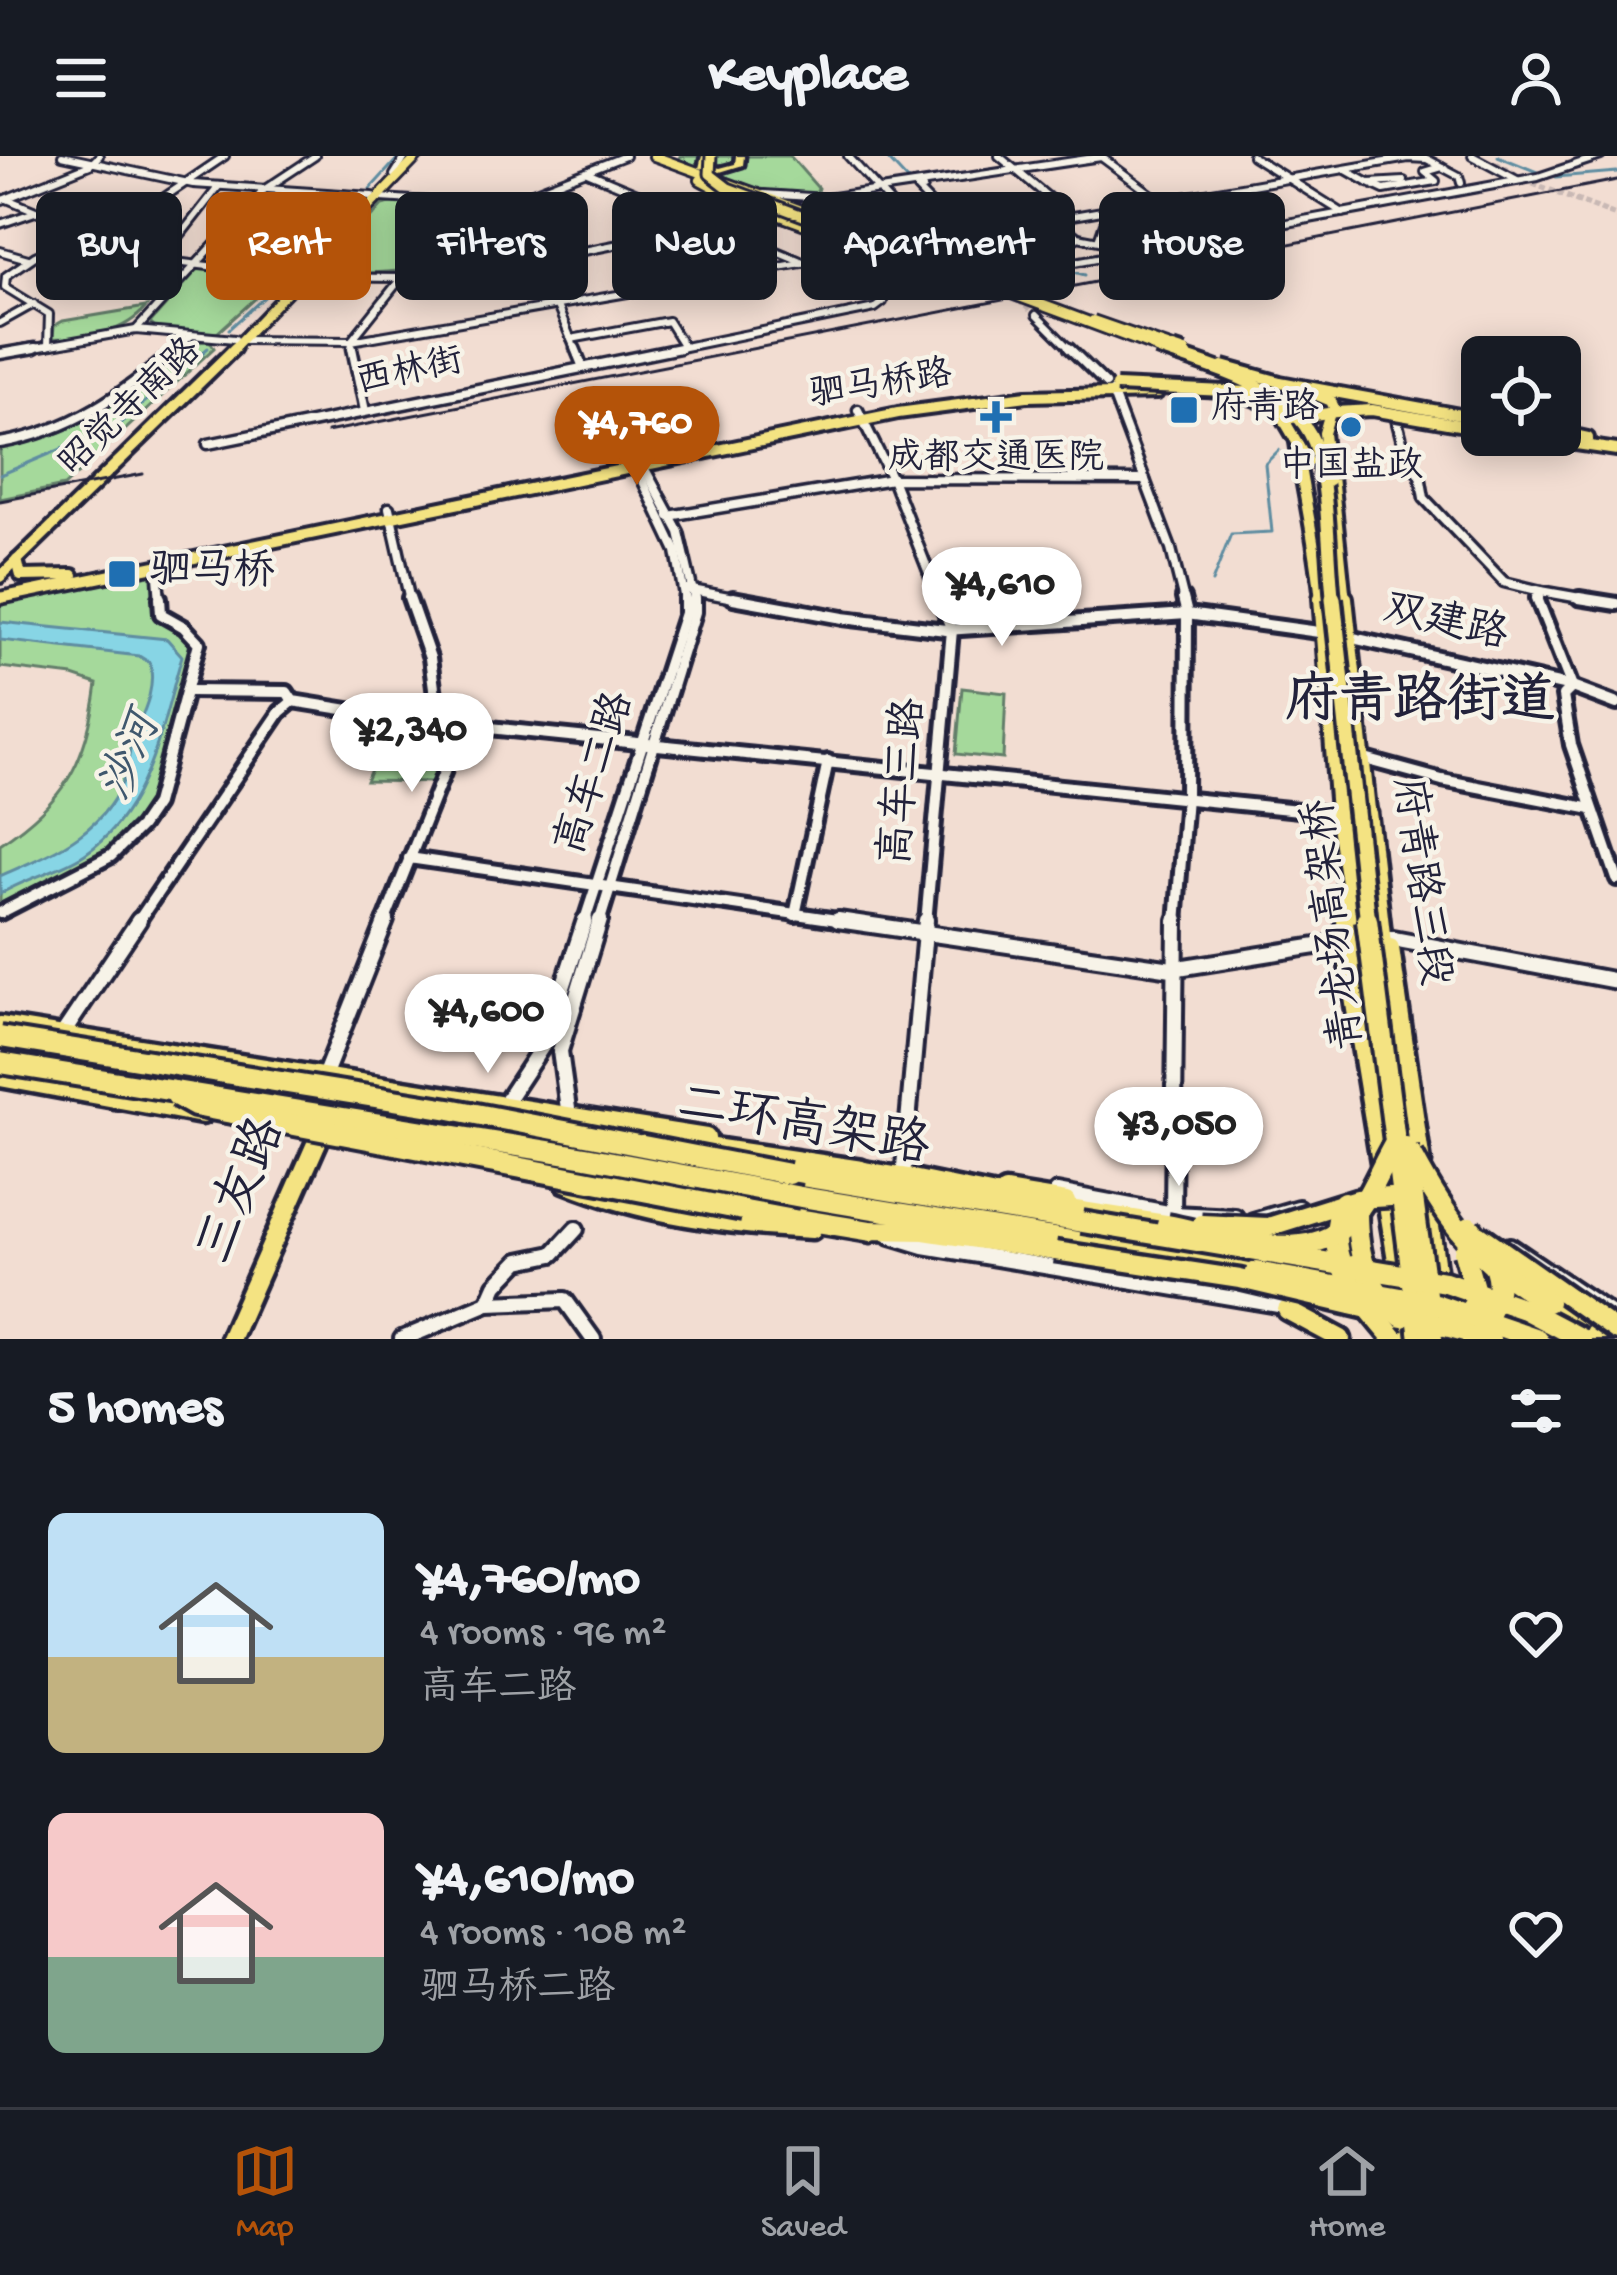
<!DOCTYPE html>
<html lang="en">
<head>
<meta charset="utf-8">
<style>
	body { margin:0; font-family:"Gochi Hand","LXGW WenKai TC",sans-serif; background:#20242c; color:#f1f3f6; height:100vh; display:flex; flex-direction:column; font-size:45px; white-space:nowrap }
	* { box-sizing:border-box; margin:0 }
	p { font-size:39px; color:#9ea1a6 }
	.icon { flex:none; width:66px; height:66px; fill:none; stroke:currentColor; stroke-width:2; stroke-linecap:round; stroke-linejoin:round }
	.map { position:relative; height:1183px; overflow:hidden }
	.sheet { display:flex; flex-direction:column; background:#171b24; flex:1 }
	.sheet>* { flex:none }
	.hud { position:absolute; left:36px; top:36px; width:1545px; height:108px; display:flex; gap:24px }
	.tools { position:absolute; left:1461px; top:180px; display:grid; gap:24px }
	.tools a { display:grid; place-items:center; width:120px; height:120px; border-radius:18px; background:#171b24; box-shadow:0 6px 30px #0003; font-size:60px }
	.price { position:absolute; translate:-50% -102px; padding:0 27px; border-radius:42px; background:#fff; color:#222; font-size:39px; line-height:78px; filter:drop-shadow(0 3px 6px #0008) }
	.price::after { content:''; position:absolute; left:50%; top:72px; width:36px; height:27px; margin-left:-18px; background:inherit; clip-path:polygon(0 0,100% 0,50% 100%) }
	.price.on { background:#b45309; color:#fff }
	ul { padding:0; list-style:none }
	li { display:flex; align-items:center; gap:36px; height:300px; padding:0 48px }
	li span { display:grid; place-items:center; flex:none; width:336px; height:240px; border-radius:18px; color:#555 }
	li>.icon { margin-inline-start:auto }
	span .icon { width:144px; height:144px; fill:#fffc; stroke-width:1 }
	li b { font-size:51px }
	h2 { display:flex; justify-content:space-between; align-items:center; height:144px; padding:0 48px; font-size:51px }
	.pill { padding:0 42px; border-radius:18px; background:#171b24; box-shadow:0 6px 30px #0003; font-size:42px; line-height:108px }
	.pill.on { background:#b45309; color:#fff }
	header { display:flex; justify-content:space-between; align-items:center; height:156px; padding:0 48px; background:#171b24; font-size:54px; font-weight:800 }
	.dock { display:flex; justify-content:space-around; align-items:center; height:168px; border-top:3px solid #363941; background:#171b24; font-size:33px; color:#9ea1a6 }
	.dock a { display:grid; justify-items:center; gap:6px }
	.dock .on { color:#b45309 }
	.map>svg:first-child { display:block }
</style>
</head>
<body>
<header><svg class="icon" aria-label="menu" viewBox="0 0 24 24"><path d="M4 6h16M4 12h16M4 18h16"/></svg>Keyplace<svg class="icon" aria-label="person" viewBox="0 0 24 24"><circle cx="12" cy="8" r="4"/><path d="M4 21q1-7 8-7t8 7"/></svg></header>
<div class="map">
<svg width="1617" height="1183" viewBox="0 0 1617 1183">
	<rect width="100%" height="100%" fill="#f2ddd2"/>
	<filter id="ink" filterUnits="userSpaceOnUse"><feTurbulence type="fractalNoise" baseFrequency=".00833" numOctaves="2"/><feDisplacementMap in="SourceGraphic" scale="24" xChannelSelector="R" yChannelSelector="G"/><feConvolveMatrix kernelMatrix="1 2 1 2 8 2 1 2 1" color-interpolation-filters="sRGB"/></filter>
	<g filter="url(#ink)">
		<!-- green -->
		<g fill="#a5d99b" stroke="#647e6b" stroke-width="3">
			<path d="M680 0H790L818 32 816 39 768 36 679 5Z"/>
			<path d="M395 46 453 52 399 115 329 120 325 114 382 49Z"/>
			<path d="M207 112 278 122 217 177 156 173 150 167 197 114Z"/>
			<path d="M146 151C125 177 86 184 53 182L54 170 63 165Z"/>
			<path d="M210 185 214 192 64 330 0 343V288C35 286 70 276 100 256 133 235 169 184 210 185Z"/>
			<path d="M153 412C147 484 180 449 193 494L153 645 145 659 109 696 0 749V688C66 644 87 606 97 528L73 520 0 511V444Z"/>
			<path d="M962 532 1006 537 1003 603 956 598Z"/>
			<path d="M392 566 430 573 435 626 366 625Z"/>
		</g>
		<!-- water -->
		<path fill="#87d5e5" stroke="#5f8da1" stroke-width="3" d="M0 466 167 483 182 500C162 569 148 656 85 698 59 715 26 722 0 738V720C52 697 108 676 126 616 129 603 129 592 134 579 144 555 156 533 150 507L139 500 0 484Z"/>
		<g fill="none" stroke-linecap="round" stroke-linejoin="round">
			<!-- stream -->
			<g stroke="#5f8da1" stroke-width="3">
				<path d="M885 0 910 27"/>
				<path d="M1498 0 1537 16"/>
				<path d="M1556 21 1617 16"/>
				<path d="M370 33 400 0"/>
				<path d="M942 61 988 69"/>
				<path d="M1008 75 1030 91"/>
				<path d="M1038 98 1050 106"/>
				<path d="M295 111 355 50"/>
				<path d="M1063 113 1085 119"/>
				<path d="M229 173 280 127"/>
				<path d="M0 319 118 269 208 192"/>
				<path d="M1212 426 1231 378 1272 376 1265 308 1279 294"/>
			</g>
			<!-- minor-tunnel -->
			<g stroke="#c8b8b4" stroke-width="6" stroke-dasharray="6 3" stroke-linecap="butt">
				<path d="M1495 7 1519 20"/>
				<path d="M1516 21 1617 60"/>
				<path d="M1012 138 1036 159"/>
			</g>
			<defs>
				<g id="minor-far3">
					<path d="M62 0 193 28 372 40"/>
					<path d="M848 0 924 84"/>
					<path d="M999 0 1070 59"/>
					<path d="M1100 0 1209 81"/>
					<path d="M1252 0 1343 57"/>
					<path d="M1472 0 1517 24"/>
					<path d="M1346 14 1369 27 1404 25"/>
					<path d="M587 16 875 136 883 146 875 152 665 195"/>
					<path d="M394 19 406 0"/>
					<path d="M1369 27 1384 34 1436 25 1425 16 1442 11 1459 20 1461 27"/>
					<path d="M923 32 917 33 940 57 995 67 999 78 1047 111"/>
					<path d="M764 38 826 42 1101 1"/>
					<path d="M381 42 461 47 512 44 625 0"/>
					<path d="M7 43 151 103 298 121 400 122 537 102"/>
					<path d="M512 44 576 195"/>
					<path d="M0 45 90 9 99 0"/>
					<path d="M294 56 313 38"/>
					<path d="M0 68 35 56"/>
					<path d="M1061 91 1044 77 1068 73 1078 81"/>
					<path d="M0 95 28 103"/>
					<path d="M1024 96 1066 90 1078 81 1104 86 1168 74 1147 60 1104 67 1098 84"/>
					<path d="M90 102 103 110 52 119 54 108Z"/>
					<path d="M90 102 118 91"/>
					<path d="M161 104 219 30"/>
					<path d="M540 110 579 96 664 79 737 44"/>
					<path d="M1004 119 1538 21 1601 0"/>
					<path d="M1036 159 1072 195"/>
					<path d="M0 167 34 148"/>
					<path d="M136 174 265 33 315 0"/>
					<path d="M571 183 668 165 683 189"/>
					<path d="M242 184 351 185 1408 2 1427 3 1442 11"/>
					<path d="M48 190 49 158 5 131 6 120 35 100 160 44 225 0"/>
					<path d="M18 195 136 174 235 183"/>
					<path d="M173 195 191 180"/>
					<path d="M353 195 351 185 461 47"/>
				</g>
				<g id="minor-far2">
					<path d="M352 192 365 255"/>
					<path d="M575 192 582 209"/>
					<path d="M1069 192 1106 228"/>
					<path d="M0 198 35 192"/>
					<path d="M1112 236 1171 393 1184 445"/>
					<path d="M858 254 892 323 940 445"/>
					<path d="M1396 262 1407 304 1420 319 1424 342 1504 426 1541 435"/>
					<path d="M0 287C72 275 122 238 177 192"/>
					<path d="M208 288 680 192"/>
					<path d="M631 300 676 395 685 445"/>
					<path d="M639 302 679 376 695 445"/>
					<path d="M389 352 410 445"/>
					<path d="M669 360 892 323 1145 324"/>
					<path d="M157 409 160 445"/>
					<path d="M687 433 749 445"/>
					<path d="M1538 445 1541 435 1597 445"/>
				</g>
				<g id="minor-far1">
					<path d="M733 442 843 462 946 474 1187 458 1326 477"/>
					<path d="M1537 442 1572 531 1563 540 1571 589 1617 723"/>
					<path d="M1579 442 1617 448"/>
					<path d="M1344 480 1572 531 1617 548"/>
					<path d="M188 535 287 536 293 545 411 564 1338 658"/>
					<path d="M1365 603 1442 624 1592 653"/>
					<path d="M409 702 858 767"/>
					<path d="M0 757 111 700 141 670 156 648 199 487 184 471 161 458 160 442"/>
					<path d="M795 759 828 605"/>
					<path d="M137 767 280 556 293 545"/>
					<path d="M384 767 445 614 430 502 409 442"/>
					<path d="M584 767 685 457V442"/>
					<path d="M599 767 695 456V442"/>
					<path d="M926 767 952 474 939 442"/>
					<path d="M1176 767 1186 641 1187 458 1183 442"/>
				</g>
				<g id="minor">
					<path d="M838 764 1172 813 1348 785"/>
					<path d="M1388 782 1617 825"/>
					<path d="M62 879 139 764"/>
					<path d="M325 918 386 764"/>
					<path d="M503 950 545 886 585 764"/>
					<path d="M569 960 560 895 600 764"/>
					<path d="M903 1022 926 764"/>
					<path d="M1057 1036 1173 1058 1235 1061"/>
					<path d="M1173 1058 1176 764"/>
					<path d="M1253 1065 1298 1052"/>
					<path d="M891 1080 924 1090 1290 1151"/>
					<path d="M1510 1090 1617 1162"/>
					<path d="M488 1147 496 1129 519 1105 553 1098 576 1073"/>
					<path d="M1498 1152 1532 1176"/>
					<path d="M402 1183 488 1147 565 1144 593 1183"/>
				</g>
				<g id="major-far3">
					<path d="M654 0 897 89"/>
					<path d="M700 24 737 44 873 94"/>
					<path d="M231 195 418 0"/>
				</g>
				<g id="major-far2">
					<path d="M1227 240 1250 242 1280 254"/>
					<path d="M1560 276 1588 282"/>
					<path d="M1515 279 1617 294"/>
					<path d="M1296 286C1304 341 1316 389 1321 445"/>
					<path d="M1331 311 1345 445"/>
					<path d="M17 404 21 420 73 419"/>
					<path d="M0 421 235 192"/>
					<path d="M0 442 898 257 1027 240 1157 237"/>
				</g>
				<g id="major-far1">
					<path d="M1321 442 1339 668"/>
					<path d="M1345 442 1369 663"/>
					<path d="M1343 732 1346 767"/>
				</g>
				<g id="major">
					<path d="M1346 764 1350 817 1410 1183"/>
					<path d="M1390 792 1421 1007"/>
					<path d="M0 870 706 982"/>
					<path d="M0 921 202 958"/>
					<path d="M857 1014 912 1023"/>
					<path d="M565 1026C644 1058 727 1069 812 1073"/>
					<path d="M1424 1029 1446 1183"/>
					<path d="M1005 1036 1066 1046"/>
					<path d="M865 1074 924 1075 1055 1095"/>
					<path d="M1287 1154 1341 1183"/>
					<path d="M230 1183 320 979 325 926"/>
				</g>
				<g id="highway">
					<path d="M702 0H710L707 9 720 12 735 8 736 0H744L743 9 720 16 699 12Z"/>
					<path d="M767 55H773L853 81 846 83 767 59Z"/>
					<path d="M1368 650 1374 652 1376 656 1393 804 1387 835 1381 837 1375 835 1372 826 1364 825 1353 801 1330 658 1332 653H1344L1346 658 1371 801 1375 809 1360 656 1362 652Z"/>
					<path d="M688 979 863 1005 870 1008 873 1015 870 1021 894 1025 896 1015 903 1012 1016 1035 1023 1038 1026 1046 1048 1050 1050 1045 1057 1042 1167 1059 1174 1062 1177 1069 1174 1076 1167 1079 1092 1068 1089 1073 1082 1076 789 1028 782 1025 779 1018 781 1013 681 996 678 989 681 982Z"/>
					<path d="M801 1031 1256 1105 1264 1108 1267 1116 1264 1124 1256 1127 801 1051 794 1048 791 1041 794 1034Z"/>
					<path d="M743 1044 871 1065 878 1068 881 1075 878 1082 871 1085 743 1064 736 1061 733 1054 736 1047Z"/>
					<path d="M1548 1135 1617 1175V1183H1589L1540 1154 1537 1146 1540 1138Z"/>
				</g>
			</defs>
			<!-- minor-far3 casing -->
			<use href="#minor-far3" stroke="#22223b" stroke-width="12"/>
			<!-- minor-far2 casing -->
			<use href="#minor-far2" stroke="#22223b" stroke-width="15"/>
			<!-- minor-far1 casing -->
			<use href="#minor-far1" stroke="#22223b" stroke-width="20"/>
			<!-- minor casing -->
			<use href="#minor" stroke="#22223b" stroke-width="22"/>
			<!-- major-far3 casing -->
			<use href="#major-far3" stroke="#22223b" stroke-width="14"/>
			<!-- major-far2 casing -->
			<use href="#major-far2" stroke="#22223b" stroke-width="18"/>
			<!-- major-far1 casing -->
			<use href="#major-far1" stroke="#22223b" stroke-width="22"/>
			<!-- major casing -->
			<use href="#major" stroke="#22223b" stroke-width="27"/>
			<!-- highway casing -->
			<use href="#highway" stroke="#22223b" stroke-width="9"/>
			<!-- minor-far3 -->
			<use href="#minor-far3" stroke="#f7f3e8" stroke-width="6"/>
			<!-- minor-far2 -->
			<use href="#minor-far2" stroke="#f7f3e8" stroke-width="8"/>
			<!-- minor-far1 -->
			<use href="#minor-far1" stroke="#f7f3e8" stroke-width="10"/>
			<!-- minor -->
			<use href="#minor" stroke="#f7f3e8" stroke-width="14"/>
			<!-- major-far3 -->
			<use href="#major-far3" stroke="#f4e382" stroke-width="8"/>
			<!-- major-far2 -->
			<use href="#major-far2" stroke="#f4e382" stroke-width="10"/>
			<!-- major-far1 -->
			<use href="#major-far1" stroke="#f4e382" stroke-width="14"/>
			<!-- major -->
			<use href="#major" stroke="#f4e382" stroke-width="18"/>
			<!-- highway -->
			<use href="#highway" fill="#f4e382" fill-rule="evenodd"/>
			<!-- rail -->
			<g stroke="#22223b" stroke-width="3">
				<path d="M327 276 1617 24"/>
				<path d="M0 345 143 318"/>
			</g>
			<defs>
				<path id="major-bridge-far2" d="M1093 164 1182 195"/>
				<g id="major-bridge-far1">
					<path d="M1173 192 1185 196"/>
					<path d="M1223 210 1280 226 1482 263"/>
					<path d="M1116 230 1269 237"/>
					<path d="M1311 237 1272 246 1291 262 1336 256 1331 245 1314 238"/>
					<path d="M1336 256 1372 254 1482 273"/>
					<path d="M1281 259 1308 305"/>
					<path d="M1329 260 1324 277 1329 324"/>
				</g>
				<g id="major-bridge">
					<path d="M1201 1068 1268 1071 1357 1043 1407 1040"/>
					<path d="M1479 1078 1617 1175"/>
					<path d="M1055 1095 1240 1123 1368 1153"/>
					<path d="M1442 1170 1491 1183"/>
				</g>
				<path id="highway-bridge-far3" d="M711 0 710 18 728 32 1166 195"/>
				<path id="highway-bridge-far2" d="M1157 192C1211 212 1299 231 1317 295 1329 342 1328 397 1333 445"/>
				<path id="highway-bridge-far1" d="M1333 442 1368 767"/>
				<g id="highway-bridge">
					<path d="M1367 764 1420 1183"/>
					<path d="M0 881 450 953 789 1018"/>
					<path d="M0 907 586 1001 801 1041"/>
					<path d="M177 940 195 950 743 1054"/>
					<path d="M1406 991 1432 1183"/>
					<path d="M1412 999C1449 1069 1478 1107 1548 1146"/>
					<path d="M1344 1046C1318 1103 1360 1141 1394 1183"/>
					<path d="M1357 1055C1357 1100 1366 1132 1402 1161"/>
					<path d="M1082 1066 1445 1126 1524 1153 1581 1183"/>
					<path d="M1167 1069C1215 1078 1297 1108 1340 1074 1366 1053 1378 1015 1395 987"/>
					<path d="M1470 1071C1506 1119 1507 1134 1472 1183"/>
					<path d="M1256 1116 1435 1148 1537 1183"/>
					<path d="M1441 1170 1467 1159 1477 1143 1464 1096"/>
				</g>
			</defs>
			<!-- major-bridge-far2 casing -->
			<use href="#major-bridge-far2" stroke="#22223b" stroke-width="14" stroke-linecap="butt"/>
			<!-- major-bridge-far1 casing -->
			<use href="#major-bridge-far1" stroke="#22223b" stroke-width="18" stroke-linecap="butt"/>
			<!-- major-bridge casing -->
			<use href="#major-bridge" stroke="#22223b" stroke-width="27" stroke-linecap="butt"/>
			<!-- highway-bridge-far3 casing -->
			<use href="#highway-bridge-far3" stroke="#22223b" stroke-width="15" stroke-linecap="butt"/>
			<!-- highway-bridge-far2 casing -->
			<use href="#highway-bridge-far2" stroke="#22223b" stroke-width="20" stroke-linecap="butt"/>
			<!-- highway-bridge-far1 casing -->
			<use href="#highway-bridge-far1" stroke="#22223b" stroke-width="24" stroke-linecap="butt"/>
			<!-- highway-bridge casing -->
			<use href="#highway-bridge" stroke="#22223b" stroke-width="28" stroke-linecap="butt"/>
			<!-- major-bridge-far2 -->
			<use href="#major-bridge-far2" stroke="#f4e382" stroke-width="8"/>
			<!-- major-bridge-far1 -->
			<use href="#major-bridge-far1" stroke="#f4e382" stroke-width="10"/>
			<!-- major-bridge -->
			<use href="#major-bridge" stroke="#f4e382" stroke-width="18"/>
			<!-- highway-bridge-far3 -->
			<use href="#highway-bridge-far3" stroke="#f4e382" stroke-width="9"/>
			<!-- highway-bridge-far2 -->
			<use href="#highway-bridge-far2" stroke="#f4e382" stroke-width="12"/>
			<!-- highway-bridge-far1 -->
			<use href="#highway-bridge-far1" stroke="#f4e382" stroke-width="15"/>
			<!-- highway-bridge -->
			<use href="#highway-bridge" stroke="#f4e382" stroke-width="20"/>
		</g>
	</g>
	<!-- markers -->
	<g fill="#1f6fb2" stroke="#f7f3e8" stroke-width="4.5">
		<rect x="1169" y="239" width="30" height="30" rx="6"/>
		<path d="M990 243h12v12h12v12h-12v12h-12v-12h-12v-12h12z"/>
		<circle cx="1351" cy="271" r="12"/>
		<rect x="107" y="403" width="30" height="30" rx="6"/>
	</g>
	<g text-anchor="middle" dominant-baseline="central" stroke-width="9" stroke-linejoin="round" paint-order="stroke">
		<!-- far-street labels -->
		<g font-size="36" fill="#22223b" stroke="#f7f3e8">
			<text transform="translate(410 218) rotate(-12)">西林街</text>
			<text transform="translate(881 231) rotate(-9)">驷马桥路</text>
			<text transform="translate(132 253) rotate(-44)">昭觉寺南路</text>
		</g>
		<!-- far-poi labels -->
		<g font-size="36" fill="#22223b" stroke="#f7f3e8">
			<text x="1211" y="254" text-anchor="start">府青路</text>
			<text x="996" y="304">成都交通医院</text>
			<text x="1351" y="312">中国盐政</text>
		</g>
		<!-- poi labels -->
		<g font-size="42" fill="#22223b" stroke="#f7f3e8" text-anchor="start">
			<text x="149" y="418">驷马桥</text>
		</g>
		<!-- street labels -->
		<g font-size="42" fill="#22223b" stroke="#f7f3e8">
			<text transform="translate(1445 469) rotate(13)">双建路</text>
			<text transform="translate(598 618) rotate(-72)">高车二路</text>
			<text transform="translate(906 626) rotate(-85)">高车三路</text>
			<text transform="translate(1418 726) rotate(82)">府青路三段</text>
			<text transform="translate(1337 768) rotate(-97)">青龙场高架桥</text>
		</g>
		<!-- water labels -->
		<g font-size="45" font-style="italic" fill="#40586e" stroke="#f7f3e8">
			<text transform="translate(133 602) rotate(-68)">沙河</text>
		</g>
		<!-- near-street labels -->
		<g font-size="51" fill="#22223b" stroke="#f7f3e8">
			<text transform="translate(803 973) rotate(10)">二环高架路</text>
			<text transform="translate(245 1036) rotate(-68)">三友路</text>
		</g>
		<!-- district labels -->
		<g font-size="54" font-weight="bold" fill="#22223b" stroke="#f7f3e8">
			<text x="1420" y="549">府青路街道</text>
		</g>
	</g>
</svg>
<div class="tools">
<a><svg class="icon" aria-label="locate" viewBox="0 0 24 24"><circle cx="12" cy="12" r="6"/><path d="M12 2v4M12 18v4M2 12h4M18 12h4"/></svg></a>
</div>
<b class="price on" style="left:637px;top:332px">¥4,760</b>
<b class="price" style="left:1002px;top:493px">¥4,610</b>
<b class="price" style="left:412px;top:639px">¥2,340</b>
<b class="price" style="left:488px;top:920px">¥4,600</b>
<b class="price" style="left:1179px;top:1033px">¥3,050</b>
<div class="hud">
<a class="pill">Buy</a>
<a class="pill on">Rent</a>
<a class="pill">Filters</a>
<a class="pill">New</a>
<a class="pill">Apartment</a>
<a class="pill">House</a>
</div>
</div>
<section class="sheet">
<h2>5 homes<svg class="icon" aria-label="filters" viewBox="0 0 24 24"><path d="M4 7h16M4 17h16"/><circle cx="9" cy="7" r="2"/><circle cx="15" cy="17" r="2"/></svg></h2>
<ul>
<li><span style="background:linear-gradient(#bfe0f5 60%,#c2b280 0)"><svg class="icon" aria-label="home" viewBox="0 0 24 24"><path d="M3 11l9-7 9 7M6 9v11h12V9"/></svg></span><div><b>¥4,760/mo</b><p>4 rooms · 96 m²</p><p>高车二路</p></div><svg class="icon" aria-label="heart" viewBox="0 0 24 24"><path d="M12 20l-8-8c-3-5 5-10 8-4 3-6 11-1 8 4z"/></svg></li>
<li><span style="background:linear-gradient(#f6c9c9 60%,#7fa58c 0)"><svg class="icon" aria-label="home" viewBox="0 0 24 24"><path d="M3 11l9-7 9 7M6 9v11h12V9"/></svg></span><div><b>¥4,610/mo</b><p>4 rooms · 108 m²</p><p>驷马桥二路</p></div><svg class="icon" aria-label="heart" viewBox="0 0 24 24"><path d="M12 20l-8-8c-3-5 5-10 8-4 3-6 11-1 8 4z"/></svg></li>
</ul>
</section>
<nav class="dock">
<a class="on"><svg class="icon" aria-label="map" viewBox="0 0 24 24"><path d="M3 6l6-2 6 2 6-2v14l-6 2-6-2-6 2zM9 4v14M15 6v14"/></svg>Map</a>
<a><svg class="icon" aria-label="saved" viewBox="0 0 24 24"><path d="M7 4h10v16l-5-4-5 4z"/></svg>Saved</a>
<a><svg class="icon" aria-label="home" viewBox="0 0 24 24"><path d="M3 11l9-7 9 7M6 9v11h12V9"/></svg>Home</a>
</nav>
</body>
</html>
